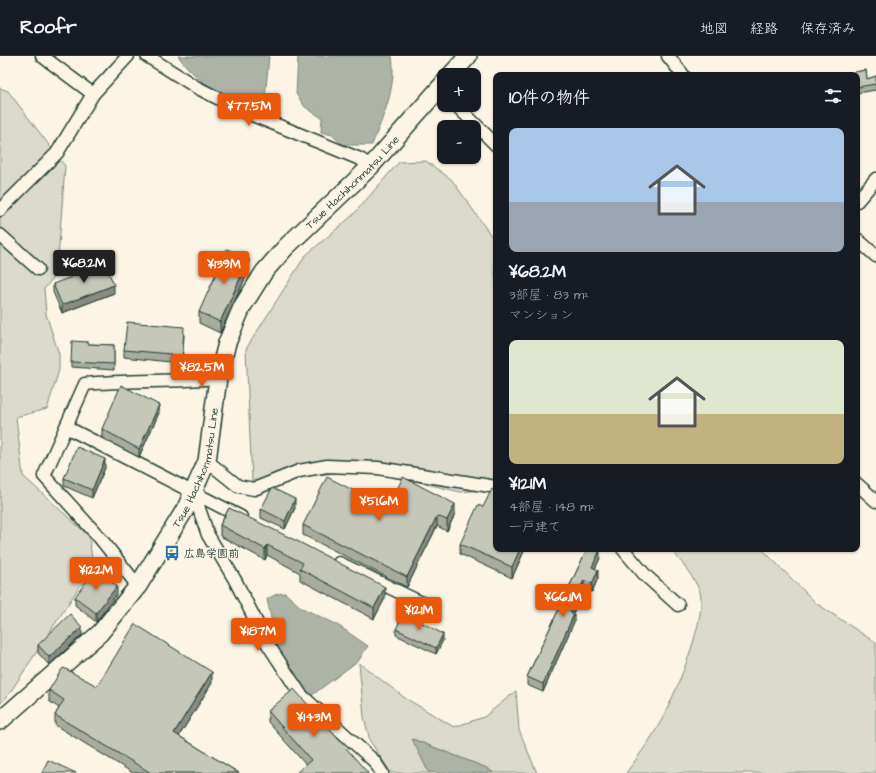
<!DOCTYPE html>
<html lang="ja">
<head>
<meta charset="utf-8">
<style>
	body { margin:0; font-family:"Architects Daughter","Klee One",sans-serif; background:#20242c; color:#f1f3f6; height:100vh; display:flex; flex-direction:column; font-size:15px; white-space:nowrap }
	* { box-sizing:border-box; margin:0 }
	p { font-size:13px; color:#9ea1a6 }
	.icon { flex:none; width:22px; height:22px; fill:none; stroke:currentColor; stroke-width:2; stroke-linecap:round; stroke-linejoin:round }
	.map { position:relative; flex:1; overflow:hidden }
	.sheet { position:absolute; left:493px; top:16px; width:367px; height:480px; display:flex; flex-direction:column; background:#171b24; border-radius:8px; box-shadow:0 1px 3px #0004 }
	.sheet>* { flex:none }
	.buttons { position:absolute; left:437px; top:12px; display:grid; gap:8px }
	.buttons a { display:grid; place-items:center; width:44px; height:44px; border-radius:8px; background:#171b24; box-shadow:0 1px 3px #0004; font-size:20px }
	.price { position:absolute; translate:-50% -34px; padding:0 9px; border-radius:4px; background:#ea580c; color:#fff; font-size:13px; line-height:26px; filter:drop-shadow(0 1px 2px #0008) }
	.price::after { content:''; position:absolute; left:50%; top:24px; width:12px; height:9px; margin-left:-6px; background:inherit; clip-path:polygon(0 0,100% 0,50% 100%) }
	.price.current { background:#222; color:#fff }
	ul { padding:0; list-style:none }
	li { display:grid; align-content:center; gap:8px; height:212px; padding:0 16px }
	li span { display:grid; place-items:center; height:124px; border-radius:8px; color:#555 }
	li>.icon { margin-inline-start:auto }
	span .icon { width:72px; height:72px; fill:#fffc; stroke-width:1 }
	li b { font-size:17px }
	h2 { display:flex; justify-content:space-between; align-items:center; height:48px; padding:0 16px; font-size:17px }
	header { display:flex; align-items:center; gap:24px; box-sizing:border-box; height:56px; padding:0 20px; background:#171b24; border-bottom:1px solid #363941 }
	header strong { font-size:19px }
	nav { display:flex; gap:22px; margin-inline-start:auto; font-size:14px }
	.map>svg:first-child { display:block }
</style>
</head>
<body>
<header>
<strong>Roofr</strong>
<nav><a>地図</a><a>経路</a><a>保存済み</a></nav>
</header>
<div class="map">
<svg width="876" height="717" viewBox="0 0 876 717">
	<rect width="100%" height="100%" fill="#fcf5e5"/>
	<filter id="ink" filterUnits="userSpaceOnUse"><feTurbulence type="fractalNoise" baseFrequency=".025" numOctaves="2"/><feDisplacementMap in="SourceGraphic" scale="8" xChannelSelector="R" yChannelSelector="G"/><feConvolveMatrix kernelMatrix="1 2 1 2 8 2 1 2 1" color-interpolation-filters="sRGB"/></filter>
	<g filter="url(#ink)">
		<!-- green -->
		<g fill="#dcdacc" stroke="#7e8c80">
			<path d="M0 32 8 35 65 110 57 217 44 233 46 258 59 298V314L47 353 16 361 23 420 89 480 93 510 9 638 0 648Z"/>
			<path d="M426 105 452 124 492 181 496 227V433L460 436 369 414 252 425 246 293 305 200 353 159 399 106Z"/>
			<path d="M670 493H762L816 547 876 587V717H626C640 698 656 677 666 655 678 631 707 561 700 536 696 524 679 502 670 493Z"/>
			<path d="M359 607 405 642 454 671 484 661 516 635 519 674 537 717H494L487 712 413 683 429 717H391L370 685 364 661Z"/>
		</g>
		<!-- water -->
		<g fill="#aeb3a7" stroke="#758479">
			<path d="M178 0H269L264 53 261 58C227 41 201 31 178 0Z"/>
			<path d="M298 0H392C397 32 383 60 372 89H343L332 79 321 76 322 62 305 51 296 38Z"/>
			<path d="M285 537 302 552 336 568 368 590 359 604 311 640 278 595 267 543 277 538Z"/>
			<path d="M412 683 487 712 493 717H429Z"/>
		</g>
		<g fill="none" stroke-linecap="round" stroke-linejoin="round">
			<defs>
				<g id="street">
					<path d="M42 0 93 38"/>
					<path d="M147 0 196 31 245 56 360 103 371 110"/>
					<path d="M668 0 683 19"/>
					<path d="M456 49 496 89"/>
					<path d="M857 145 876 123"/>
					<path d="M0 154 57 97 93 38 128 0"/>
					<path d="M0 179 38 213"/>
					<path d="M857 183 876 200"/>
					<path d="M66 371 241 461"/>
					<path d="M207 405 238 430 254 433 299 415 327 410 378 412 496 431"/>
					<path d="M857 428 876 445"/>
					<path d="M194 438 208 479 235 524 267 587 301 639 374 705 382 717"/>
					<path d="M623 493 645 519 678 549"/>
					<path d="M339 507 430 551"/>
					<path d="M138 530 100 482 44 420 85 328C129 324 174 326 218 322"/>
				</g>
				<g id="secondary">
					<path d="M451 19 468 0"/>
					<path id="s1" d="M0 665 100 577 138 530 186 452 207 405 218 322 227 287 242 251 264 216 286 191 371 110 444 27"/>
				</g>
			</defs>
			<!-- street casing -->
			<use href="#street" stroke="#1f3d34" stroke-width="15"/>
			<!-- secondary casing -->
			<use href="#secondary" stroke="#1f3d34" stroke-width="20"/>
			<!-- street -->
			<use href="#street" stroke="#fcf5e5" stroke-width="12"/>
			<!-- secondary -->
			<use href="#secondary" stroke="#fcf5e5" stroke-width="17"/>
		</g>
		<!-- wall -->
		<g fill="#a9ab9f" stroke="#1f3d34">
			<path d="M866 14 867 23 876 20V34L857 37V19H850V17Z"/>
			<path d="M249 214 220 277 199 267V256Z"/>
			<path d="M53 228 114 237 62 257 53 236Z"/>
			<path d="M184 279 182 313H170V306L124 301V294Z"/>
			<path d="M88 288 114 289V314L71 311V306Z"/>
			<path d="M159 357 139 401 102 382V373Z"/>
			<path d="M105 412 92 442 64 430V422Z"/>
			<path d="M229 452 385 542 374 563 300 524V517L267 499 265 504 220 480V469Z"/>
			<path d="M295 452 285 473 261 462V453Z"/>
			<path d="M455 458 447 475 437 470 407 531 303 479V469Z"/>
			<path d="M460 488 496 493H525L512 522 460 498Z"/>
			<path d="M587 493 600 502 595 513 598 522 592 536 584 532 573 557 574 566 543 636 527 629V621Z"/>
			<path d="M117 538 96 566 75 549V541Z"/>
			<path d="M396 573 443 584 436 598 396 579Z"/>
			<path d="M82 579 49 609 38 597V589Z"/>
			<path d="M212 627 179 680 239 717H133L55 669V659L59 652 49 645V634L97 630Z"/>
			<path d="M268 655 368 717 306 709 268 666Z"/>
		</g>
		<!-- shaded-wall -->
		<g fill="#8a8b82" stroke="#1f3d34">
			<path d="M249 203V214L220 277V266Z"/>
			<path d="M114 229V237L62 257V249Z"/>
			<path d="M159 349V357L139 401V393Z"/>
			<path d="M105 403V412L92 442V434Z"/>
			<path d="M295 443V452L285 473V465Z"/>
			<path d="M455 448V458L447 475V464Z"/>
			<path d="M437 460V470L407 531V521Z"/>
			<path d="M267 489V499L265 504V493Z"/>
			<path d="M520 493H525L512 522V511Z"/>
			<path d="M600 494V502L592 520V511Z"/>
			<path d="M598 514V522L592 536V528Z"/>
			<path d="M584 524V532L570 564V556Z"/>
			<path d="M117 530V538L96 566V557Z"/>
			<path d="M385 531V542L374 563V552Z"/>
			<path d="M574 558V566L543 636V628Z"/>
			<path d="M82 571V579L49 609V601Z"/>
			<path d="M443 578V584L436 598V592Z"/>
			<path d="M212 616V627L174 688V677Z"/>
		</g>
		<!-- building -->
		<g fill="#c5c7b9" stroke="#1f3d34">
			<path d="M866 14 867 23 876 20V28L857 31V19H850V17Z"/>
			<path d="M227 193 249 203 220 266 199 256Z"/>
			<path d="M105 208 114 229 62 249 53 228Z"/>
			<path d="M127 266 184 271 182 306 170 305 171 298 124 294Z"/>
			<path d="M72 285 88 286V288L114 289V308L71 306Z"/>
			<path d="M121 329 159 349 139 393 102 373Z"/>
			<path d="M77 391 105 403 92 434 64 422Z"/>
			<path d="M327 421 388 452 403 421 455 448 447 464 437 460 407 521 303 469Z"/>
			<path d="M272 432 295 443 285 465 261 453Z"/>
			<path d="M492 433 496 435V493H520L512 511 460 488 478 449 483 451Z"/>
			<path d="M229 452 299 486 385 531 374 552 300 513 303 507 267 489 265 493 220 469Z"/>
			<path d="M587 493H597L600 494 592 511 598 514 592 528 584 524 570 556 574 558 543 628 527 621Z"/>
			<path d="M95 513 117 530 96 557 75 541Z"/>
			<path d="M404 557 443 578 436 592 396 573Z"/>
			<path d="M70 558 82 571 49 601 38 589Z"/>
			<path d="M135 568 212 616 174 677 239 717H151L55 659 64 644 49 634 62 613 64 612 97 630Z"/>
			<path d="M294 633 368 717H296L311 704 268 655Z"/>
			<path d="M48 704 76 717H42Z"/>
		</g>
	</g>
	<!-- icons -->
	<defs>
		<symbol id="bus-bare" viewBox="-9 -9 18 18"><path d="M-5-6H5V4H4V6H2V4H-2V6H-4V4H-5ZM-3.5-4V0h7V-4ZM-3.5 1.2v1.5H-2V1.2ZM2 1.2v1.5H3.5V1.2Z" fill="#1f6fb2" stroke="#fcf5e5" stroke-width="2.5" paint-order="stroke"/></symbol>
	</defs>
	<g fill-rule="evenodd">
		<use href="#bus-bare" x="161" y="486" width="22" height="22"/>
	</g>
	<g text-anchor="middle" dominant-baseline="central" stroke-width="3" stroke-linejoin="round" paint-order="stroke">
		<!-- street labels -->
		<g font-size="11" fill="#1f3d34" stroke="#fcf5e5">
			<text stroke="none"><textPath href="#s1" startOffset="663">Tsue Hachihonmatsu Line</textPath></text>
			<text stroke="none"><textPath href="#s1" startOffset="327">Tsue Hachihonmatsu Line</textPath></text>
		</g>
		<!-- poi labels -->
		<g font-size="11" font-weight="bold" fill="#1f3d34" stroke="#fcf5e5" text-anchor="start">
			<text x="184" y="497">広島学園前</text>
		</g>
	</g>
</svg>
<div class="buttons">
<a>+</a>
<a>−</a>
</div>
<b class="price" style="left:249px;top:71px">¥77.5M</b>
<b class="price current" style="left:84px;top:228px">¥68.2M</b>
<b class="price" style="left:224px;top:229px">¥139M</b>
<b class="price" style="left:202px;top:332px">¥82.5M</b>
<b class="price" style="left:379px;top:466px">¥51.6M</b>
<b class="price" style="left:96px;top:535px">¥122M</b>
<b class="price" style="left:563px;top:562px">¥66.1M</b>
<b class="price" style="left:419px;top:575px">¥121M</b>
<b class="price" style="left:258px;top:596px">¥187M</b>
<b class="price" style="left:314px;top:682px">¥143M</b>
<section class="sheet">
<h2>10件の物件<svg class="icon" aria-label="filters" viewBox="0 0 24 24"><path d="M4 7h16M4 17h16"/><circle cx="9" cy="7" r="2"/><circle cx="15" cy="17" r="2"/></svg></h2>
<ul>
<li><span style="background:linear-gradient(#a9c7e8 60%,#9aa5b1 0)"><svg class="icon" aria-label="home" viewBox="0 0 24 24"><path d="M3 11l9-7 9 7M6 9v11h12V9"/></svg></span><div><b>¥68.2M</b><p>3部屋 · 83 m²</p><p>マンション</p></div></li>
<li><span style="background:linear-gradient(#dfe7d0 60%,#c2b280 0)"><svg class="icon" aria-label="home" viewBox="0 0 24 24"><path d="M3 11l9-7 9 7M6 9v11h12V9"/></svg></span><div><b>¥121M</b><p>4部屋 · 148 m²</p><p>一戸建て</p></div></li>
</ul>
</section>
</div>
</body>
</html>
